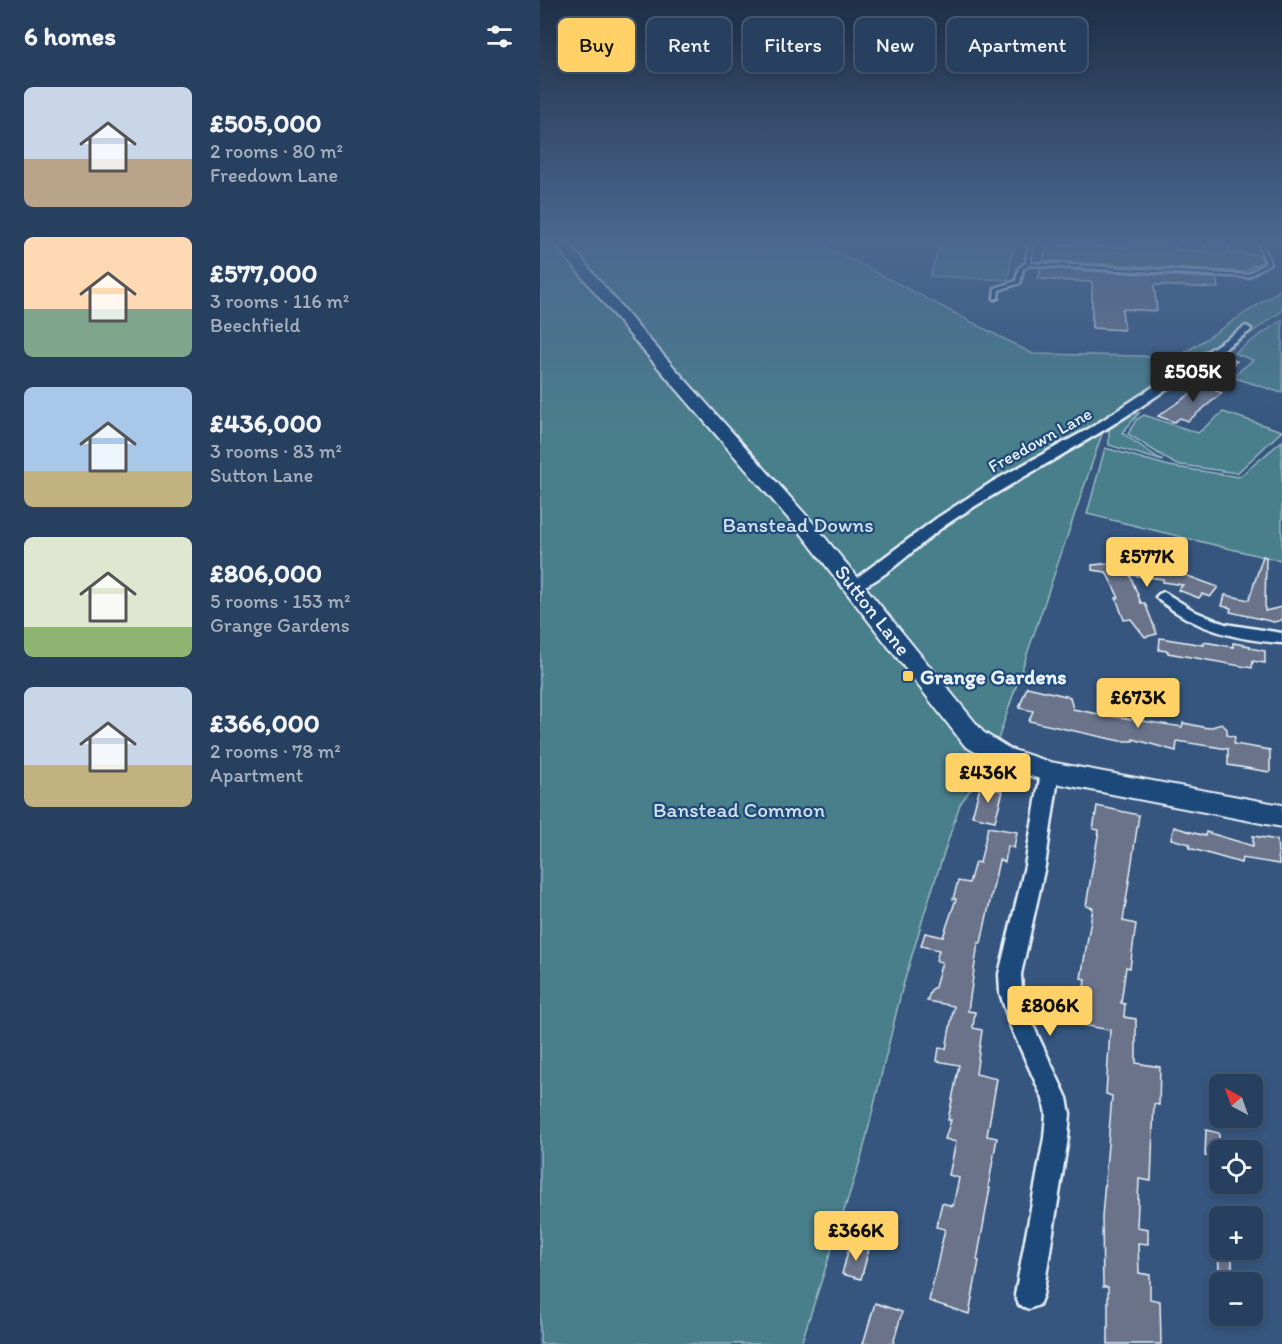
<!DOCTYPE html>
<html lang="en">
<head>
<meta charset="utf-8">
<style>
	body { margin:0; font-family:Itim,sans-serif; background:#304765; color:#f1f3f6; height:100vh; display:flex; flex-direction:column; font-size:22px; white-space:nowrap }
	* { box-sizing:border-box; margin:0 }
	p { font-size:20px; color:#a5afbd }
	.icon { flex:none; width:33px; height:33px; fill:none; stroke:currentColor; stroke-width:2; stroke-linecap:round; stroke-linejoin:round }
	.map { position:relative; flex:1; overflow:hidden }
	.drawer { display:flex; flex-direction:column; background:#28405f; width:540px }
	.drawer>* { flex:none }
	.guide { position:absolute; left:18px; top:18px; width:570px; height:54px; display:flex; gap:12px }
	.needle { width:39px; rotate:319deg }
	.controls { position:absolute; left:669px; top:1074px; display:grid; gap:12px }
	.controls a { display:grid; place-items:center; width:54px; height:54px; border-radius:9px; background:#28405f; box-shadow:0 3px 9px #0003,0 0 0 2px #445974; font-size:30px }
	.price { position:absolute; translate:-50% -51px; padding:0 14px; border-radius:6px; background:#ffd166; color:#111; font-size:20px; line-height:39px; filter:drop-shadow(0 2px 3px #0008) }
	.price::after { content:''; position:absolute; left:50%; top:36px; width:18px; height:14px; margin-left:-9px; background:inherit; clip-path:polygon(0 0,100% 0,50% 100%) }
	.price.active { background:#222; color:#fff }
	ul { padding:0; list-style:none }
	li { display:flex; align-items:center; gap:18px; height:150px; padding:0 24px }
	li span { display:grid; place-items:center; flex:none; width:168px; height:120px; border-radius:9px; color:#555 }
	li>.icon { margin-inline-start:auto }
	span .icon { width:72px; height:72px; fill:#fffc; stroke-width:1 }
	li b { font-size:26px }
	h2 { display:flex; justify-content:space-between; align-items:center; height:72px; padding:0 24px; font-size:26px }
	.tag { padding:0 21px; border-radius:9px; background:#28405f; box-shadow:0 3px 9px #0003,0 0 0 2px #445974; font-size:21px; line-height:54px }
	.tag.active { background:#ffd166; color:#111 }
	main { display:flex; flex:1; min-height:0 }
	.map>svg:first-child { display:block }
</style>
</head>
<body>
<main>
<section class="drawer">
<h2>6 homes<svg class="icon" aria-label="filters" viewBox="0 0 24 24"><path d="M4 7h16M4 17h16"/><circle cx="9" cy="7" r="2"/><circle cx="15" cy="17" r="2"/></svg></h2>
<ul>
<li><span style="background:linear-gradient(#c9d6e8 60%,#b9a48a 0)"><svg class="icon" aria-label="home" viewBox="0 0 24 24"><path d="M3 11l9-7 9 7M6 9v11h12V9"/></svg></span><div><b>£505,000</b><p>2 rooms · 80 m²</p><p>Freedown Lane</p></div></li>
<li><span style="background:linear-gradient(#ffd9b3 60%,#7fa58c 0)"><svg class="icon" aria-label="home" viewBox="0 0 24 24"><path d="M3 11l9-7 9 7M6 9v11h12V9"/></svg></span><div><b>£577,000</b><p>3 rooms · 116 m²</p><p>Beechfield</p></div></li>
<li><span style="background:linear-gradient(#a9c7e8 70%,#c2b280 0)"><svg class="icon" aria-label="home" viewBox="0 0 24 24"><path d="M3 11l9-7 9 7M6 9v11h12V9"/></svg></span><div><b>£436,000</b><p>3 rooms · 83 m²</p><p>Sutton Lane</p></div></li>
<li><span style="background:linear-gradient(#dfe7d0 75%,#8fb573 0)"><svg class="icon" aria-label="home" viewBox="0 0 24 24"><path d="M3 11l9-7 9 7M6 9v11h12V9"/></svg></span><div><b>£806,000</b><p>5 rooms · 153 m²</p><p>Grange Gardens</p></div></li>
<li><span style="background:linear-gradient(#c9d6e8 65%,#c2b280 0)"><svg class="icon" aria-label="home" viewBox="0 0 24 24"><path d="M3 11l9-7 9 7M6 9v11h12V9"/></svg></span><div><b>£366,000</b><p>2 rooms · 78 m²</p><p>Apartment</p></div></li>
</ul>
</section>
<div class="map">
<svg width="742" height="1344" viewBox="0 0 742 1344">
	<rect width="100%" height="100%" fill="#36567f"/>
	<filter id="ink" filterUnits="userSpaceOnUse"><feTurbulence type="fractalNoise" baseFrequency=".0167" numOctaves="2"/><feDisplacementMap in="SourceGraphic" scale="12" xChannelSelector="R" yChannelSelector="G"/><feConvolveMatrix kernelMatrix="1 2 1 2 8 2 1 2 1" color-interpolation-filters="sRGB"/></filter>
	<g filter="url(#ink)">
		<!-- green -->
		<g fill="#497e8b" stroke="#98b8c2" stroke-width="1.5">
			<path d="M0 242H278L493 354 603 356 634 360 742 289V311L663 367 651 368 565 425 450 763 420 804 386 908 362 989 322 1155 261 1344H0Z"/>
			<path d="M401 242H474L468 280 390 276Z"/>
			<path d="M742 320V393L692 377 713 360 694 353Z"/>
			<path d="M683 412 742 431 697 473 635 464 588 434 596 420 604 415 658 433Z"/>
			<path d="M599 413 582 433 623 461 569 445V428L590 415Z"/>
			<path d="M742 441V560L724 557 547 514 565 448 629 466 699 477Z"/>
		</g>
		<!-- building -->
		<g fill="#6a738a" stroke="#e8f1f8" stroke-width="1.5">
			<path d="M532 242H555V246L585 247V242H634L635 250 665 251 663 242H686L690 253 720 255 723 261 703 272 503 261 507 244 532 245Z"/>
			<path d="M501 268 676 278 678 288 614 285 617 311 582 309 584 330 552 328V282L498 279Z"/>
			<path d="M683 357 697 361 683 372 669 368Z"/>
			<path d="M669 381 684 386 676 391 682 393 648 421 640 418 634 422 618 416Z"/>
			<path d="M723 556 726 557 725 611 742 607V620L734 622 690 612 691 608 682 606 685 595 709 600Z"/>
			<path d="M597 561 637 566V572L678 587 670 597 662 594 659 598 638 590 643 585 623 582V579L590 575 601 603H605L617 634 605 637 591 619 584 620 576 598H579L566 572 552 570V565Z"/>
			<path d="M620 638 664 645V642L693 647V643L710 646V648L725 651V663L713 661 712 668 628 653V651L619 650Z"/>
			<path d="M487 687 530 697 533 709 558 714 642 727 643 723 668 728 682 724 687 729V735L695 737 694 744 730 750V772L688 765V749L637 741 636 751 593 739V741H580L489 721 493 711 479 708Z"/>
			<path d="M440 787 463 791 455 821 432 816Z"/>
			<path d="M557 806 599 815 583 921 596 924 590 968 586 967 581 1003 585 1004 584 1017 596 1019V1063L620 1067 619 1105 614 1104 611 1181 599 1179 597 1227 608 1229V1244L598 1243 599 1273 610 1275V1299L620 1301 621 1344H568V1287H563L562 1217 572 1096 566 1094 570 1030 526 1022 528 1008 542 1011 545 979 541 978 553 908 546 906 559 830 553 829Z"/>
			<path d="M448 827 477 832 474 848 468 846 465 862 459 860 441 943H438L428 1011 435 1012 433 1028 442 1030 436 1074 457 1079 447 1136 457 1138 448 1188H450L437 1260 439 1261 429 1314 389 1301 405 1229 396 1227 402 1203 413 1206 419 1178 409 1175 416 1142 405 1139 411 1120H408L419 1065 397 1061 399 1048 406 1049 414 1006 387 1001 391 990 395 987 402 962 396 961 399 950 381 946 385 933 403 937 416 899H413L418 881 429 883 435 862 440 863Z"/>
			<path d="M634 827 665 836 666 832 713 846V836L737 840 739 864 702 858 701 863 649 848 650 844 631 839Z"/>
			<path d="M666 1130 679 1133V1159L665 1156Z"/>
			<path d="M310 1244 329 1249 321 1279 302 1274Z"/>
			<path d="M678 1248 692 1251V1274L679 1271Z"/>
			<path d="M335 1303 362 1312 353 1344H323Z"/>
		</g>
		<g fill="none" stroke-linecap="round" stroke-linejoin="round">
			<defs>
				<path id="service" d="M489 242H493L490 263 707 275 726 263 718 242H722L730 263 708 277 489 265 483 269 480 283 459 290 458 298 454 299 455 288 476 281 479 268 486 263Z"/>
				<g id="minor">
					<path d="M706 326 711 329 710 331C660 365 611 402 559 433 509 463 459 490 410 522 382 540 345 582 314 590L307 585 397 518 452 482 552 427Z"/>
					<path d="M624 592 656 612 685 624 742 633V643C696 640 655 629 619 600L616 597 619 594Z"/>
					<path d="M510 765 516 767 519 772 505 866 481 974 482 993 492 1023 527 1098 530 1114 528 1138 503 1295 499 1305 489 1309 479 1305 475 1295 504 1138 506 1114 503 1099 470 1025 460 993 459 974 485 866 501 772 504 767Z"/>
				</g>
				<path id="secondary" d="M14 242H27L100 329 274 524 443 732 470 749 510 762 742 805V827L510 782 461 767 425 746 260 532 90 335Z"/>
			</defs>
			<!-- service casing -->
			<use href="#service" stroke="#e8f1f8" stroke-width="5"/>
			<!-- minor casing -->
			<use href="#minor" stroke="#e8f1f8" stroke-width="5"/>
			<!-- secondary casing -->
			<use href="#secondary" stroke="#e8f1f8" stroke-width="4"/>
			<!-- service -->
			<use href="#service" fill="#1f4a7a" fill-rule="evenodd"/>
			<!-- minor -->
			<use href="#minor" fill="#1f4a7a" fill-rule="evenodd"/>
			<!-- secondary -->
			<use href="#secondary" fill="#1f4a7a" fill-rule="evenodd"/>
		</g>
	</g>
	<!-- sky -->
	<linearGradient id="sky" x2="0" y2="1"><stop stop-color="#1e2f46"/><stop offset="0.56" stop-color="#4c6890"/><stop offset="1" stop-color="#4c6890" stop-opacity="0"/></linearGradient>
	<rect width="742" height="430" fill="url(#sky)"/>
	<!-- markers -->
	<rect fill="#ffd166" stroke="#1f4a7a" stroke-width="2" x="362" y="670" width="12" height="12" rx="3"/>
	<g text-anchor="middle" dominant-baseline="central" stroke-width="4.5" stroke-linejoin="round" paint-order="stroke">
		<!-- far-street labels -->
		<g font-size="18" fill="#e8f1f8" stroke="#1f4a7a">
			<text transform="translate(500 440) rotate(-29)">Freedown Lane</text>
		</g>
		<!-- park labels -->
		<g font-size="21" fill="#d0e0e8" stroke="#1f4a7a">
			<text x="258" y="524">Banstead Downs</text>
			<text x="199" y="809">Banstead Common</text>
		</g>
		<!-- street labels -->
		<g font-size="21" fill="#e8f1f8" stroke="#1f4a7a">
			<text transform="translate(333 610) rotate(52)">Sutton Lane</text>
		</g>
		<!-- poi labels -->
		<g font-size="21" font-weight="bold" fill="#e8f1f8" stroke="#1f4a7a" text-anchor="start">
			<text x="380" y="676">Grange Gardens</text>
		</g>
	</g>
</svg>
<div class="controls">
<a><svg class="needle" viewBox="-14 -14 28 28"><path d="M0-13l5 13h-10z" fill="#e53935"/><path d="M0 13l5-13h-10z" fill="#a5afbd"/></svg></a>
<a><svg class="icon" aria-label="locate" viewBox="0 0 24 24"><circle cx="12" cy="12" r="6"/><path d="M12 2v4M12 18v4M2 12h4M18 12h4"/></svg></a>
<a>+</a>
<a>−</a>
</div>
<b class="price active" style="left:653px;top:403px">£505K</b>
<b class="price" style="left:607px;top:588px">£577K</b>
<b class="price" style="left:598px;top:729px">£673K</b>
<b class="price" style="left:448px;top:804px">£436K</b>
<b class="price" style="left:510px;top:1037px">£806K</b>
<b class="price" style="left:316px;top:1262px">£366K</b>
<div class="guide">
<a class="tag active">Buy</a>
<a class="tag">Rent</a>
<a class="tag">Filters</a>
<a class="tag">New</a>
<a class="tag">Apartment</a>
</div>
</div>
</main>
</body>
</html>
